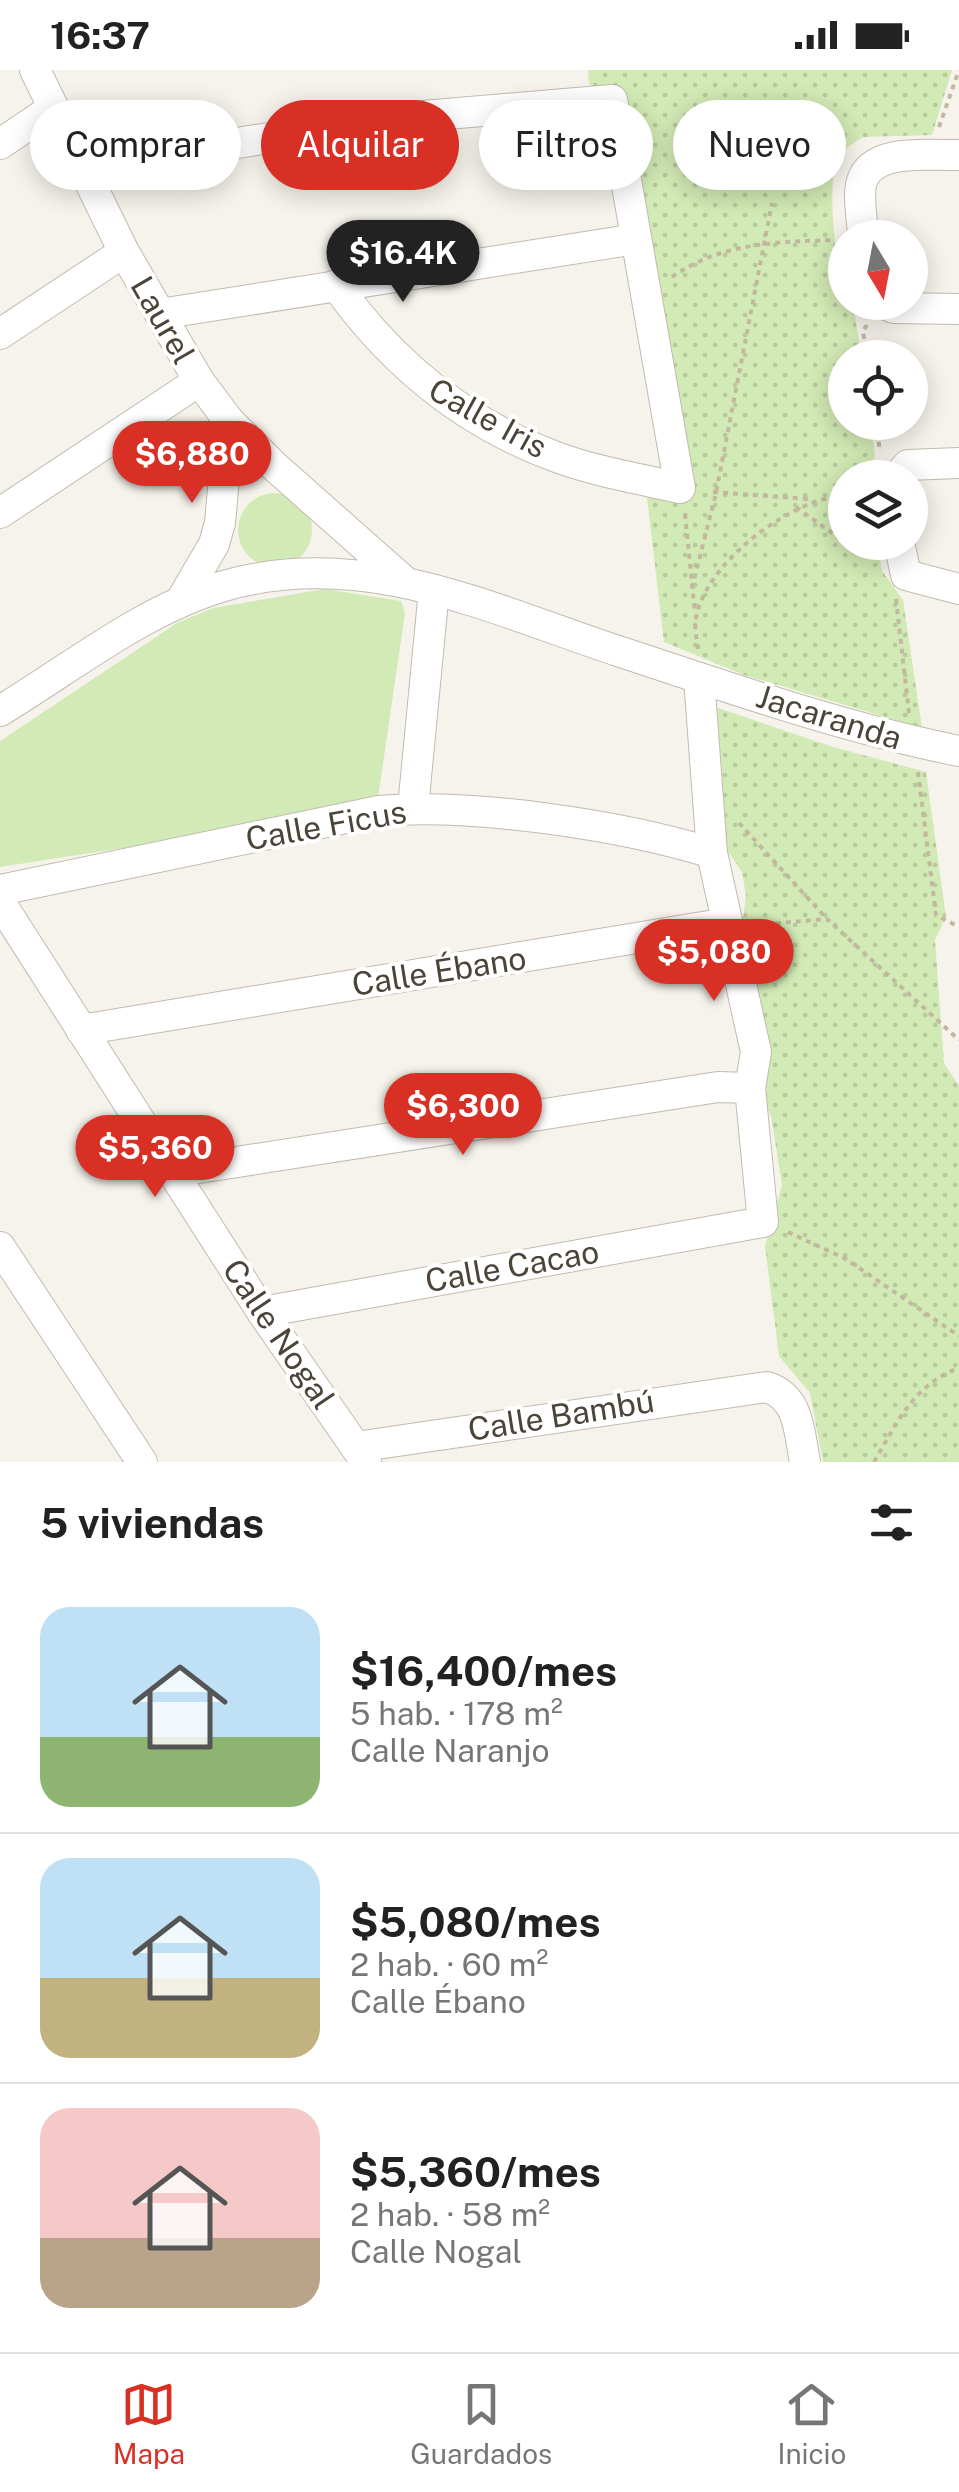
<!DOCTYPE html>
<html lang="es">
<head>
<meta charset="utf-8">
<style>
	body { margin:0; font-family:"Public Sans",sans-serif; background:#f6f6f6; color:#222; height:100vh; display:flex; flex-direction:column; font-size:38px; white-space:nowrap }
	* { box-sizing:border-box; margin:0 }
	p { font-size:32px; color:#767676 }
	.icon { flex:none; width:55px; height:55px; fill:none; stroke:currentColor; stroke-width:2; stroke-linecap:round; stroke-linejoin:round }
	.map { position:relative; height:1392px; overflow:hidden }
	.details { display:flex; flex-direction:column; background:#fff; flex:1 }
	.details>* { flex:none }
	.top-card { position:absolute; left:30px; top:30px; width:900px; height:90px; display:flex; gap:20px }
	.needle { width:65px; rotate:170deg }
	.fabs { position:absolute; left:828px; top:150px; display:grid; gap:20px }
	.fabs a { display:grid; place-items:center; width:100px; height:100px; border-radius:50%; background:#fff; box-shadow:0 5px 25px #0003; font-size:50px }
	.price { position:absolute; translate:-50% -85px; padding:0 22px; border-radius:35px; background:#d93025; color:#fff; font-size:32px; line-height:65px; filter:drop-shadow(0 2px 5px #0008) }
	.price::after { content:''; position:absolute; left:50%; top:60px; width:30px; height:22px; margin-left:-15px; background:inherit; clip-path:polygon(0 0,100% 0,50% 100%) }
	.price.selected { background:#222; color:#fff }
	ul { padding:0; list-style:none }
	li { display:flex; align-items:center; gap:30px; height:250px; padding:0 40px }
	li+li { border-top:2px solid #e0e0e0 }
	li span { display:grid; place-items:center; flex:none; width:280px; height:200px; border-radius:30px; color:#555 }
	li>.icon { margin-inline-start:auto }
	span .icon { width:120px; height:120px; fill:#fffc; stroke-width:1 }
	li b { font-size:42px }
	h2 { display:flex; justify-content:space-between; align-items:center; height:120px; padding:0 40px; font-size:42px }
	.chip { padding:0 35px; border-radius:45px; background:#fff; box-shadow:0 5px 25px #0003; font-size:35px; line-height:90px }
	.chip.selected { background:#d93025; color:#fff }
	.status { display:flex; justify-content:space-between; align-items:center; height:70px; padding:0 50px; background:#fff; direction:ltr }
	.status svg { height:28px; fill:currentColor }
	.tabs { display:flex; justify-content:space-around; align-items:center; height:140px; border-top:2px solid #e0e0e0; background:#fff; font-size:28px; color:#767676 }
	.tabs a { display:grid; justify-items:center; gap:5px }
	.tabs .selected { color:#d93025 }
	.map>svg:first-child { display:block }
</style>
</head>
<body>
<div class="status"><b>16:37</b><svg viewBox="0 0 49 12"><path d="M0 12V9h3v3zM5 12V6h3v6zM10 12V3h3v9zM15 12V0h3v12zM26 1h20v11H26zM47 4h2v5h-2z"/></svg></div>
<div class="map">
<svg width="959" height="1392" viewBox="0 0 959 1392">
	<defs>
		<pattern id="grass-dots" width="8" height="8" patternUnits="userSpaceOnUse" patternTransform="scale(2.5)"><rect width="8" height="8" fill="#d2eab5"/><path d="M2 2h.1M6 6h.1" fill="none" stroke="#b6ca9c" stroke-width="1.8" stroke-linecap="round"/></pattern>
	</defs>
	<rect width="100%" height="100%" fill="#f6f3ec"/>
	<!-- grass -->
	<g fill="url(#grass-dots)">
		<path d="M588 0H952L932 65 863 67 836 85C830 119 832 152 837 187 839 203 845 215 845 232L852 233 854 238 861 287 845 288V352L870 353 875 385 869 407 845 408V472L877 473 882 501 903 530 922 658 744 605 664 572 647 428 662 420 668 390 610 27 589 14Z"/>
		<path d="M715 637 830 676 926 702 946 847 935 870 944 993 959 1016V1392H823L810 1323 779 1286 765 1176 782 1115 771 1046 750 1003 736 861 743 848 746 826 742 802 727 780Z"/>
	</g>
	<!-- park -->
	<g fill="#d2eab5">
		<circle cx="275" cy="460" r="37"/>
		<path d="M325 519 401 531 405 543 378 728 362 741 0 797V671L177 553 213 538Z"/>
	</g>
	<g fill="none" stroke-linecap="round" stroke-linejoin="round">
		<defs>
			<g id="minor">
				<path d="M35 0 124 182 199 311 229 351 273 395 404 511"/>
				<path d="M0 74 52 39"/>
				<path d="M82 98 387 49 612 30 680 418C640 409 598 402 559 388 465 354 393 295 336 215"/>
				<path d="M863 168C863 151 857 126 862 111 873 77 932 86 959 85"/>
				<path d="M878 232 894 238 959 239"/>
				<path d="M160 244 636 169"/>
				<path d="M0 264 124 182"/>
				<path d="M897 407 908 395 959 393"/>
				<path d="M0 443 199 311"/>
				<path d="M899 472 906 505 959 519"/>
				<path d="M182 529 214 474 220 453 229 351"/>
				<path d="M0 641C71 598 144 539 224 516 363 476 488 538 618 581 730 618 844 658 959 681"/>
				<path d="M413 738 434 520"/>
				<path d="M0 820 379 741C474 733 621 755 712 783"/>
				<path d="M0 832 262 1242 366 1392"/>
				<path d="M81 960 727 853"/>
				<path d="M173 1102 718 1017 750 1018"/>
				<path d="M0 1177 142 1392"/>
				<path d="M262 1242 763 1152 750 1018 756 982 712 783 699 608"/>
				<path d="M356 1377 767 1317C800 1328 799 1362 805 1392"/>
			</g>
		</defs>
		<!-- minor casing -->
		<use href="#minor" stroke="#c2bbae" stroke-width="32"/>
		<!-- path -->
		<g stroke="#c4b79f" stroke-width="4" stroke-dasharray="5 5" stroke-linecap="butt">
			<path d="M939 57 959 0"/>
			<path d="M672 207C722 172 777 172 835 170"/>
			<path d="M867 255 863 261 867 288"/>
			<path d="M876 352 880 382"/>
			<path d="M713 422 809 429"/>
			<path d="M796 437 861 484 876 483"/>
			<path d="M685 444 695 543"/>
			<path d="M692 518 716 423 772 133"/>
			<path d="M896 529 909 643"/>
			<path d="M698 579C697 570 694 557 696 548 706 492 791 429 845 425"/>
			<path d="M918 702 936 845 959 857"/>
			<path d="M739 753 827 849"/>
			<path d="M756 855 827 849 959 970"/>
			<path d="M788 1162 846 1189 959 1266"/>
			<path d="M874 1392C897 1353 914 1314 959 1298"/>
		</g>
		<!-- minor -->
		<use href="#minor" stroke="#fff" stroke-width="30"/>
	</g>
	<g text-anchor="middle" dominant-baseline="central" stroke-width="8" stroke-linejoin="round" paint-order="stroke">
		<!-- street labels -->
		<g font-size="32" fill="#4b4439" stroke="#fff">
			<text transform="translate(163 250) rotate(60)">Laurel</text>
			<text transform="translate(488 348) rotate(29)">Calle Iris</text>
			<text transform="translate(829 647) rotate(17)">Jacaranda</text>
			<text transform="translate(326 755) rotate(-10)">Calle Ficus</text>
			<text transform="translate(439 901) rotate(-9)">Calle Ébano</text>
			<text transform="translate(512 1196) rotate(-10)">Calle Cacao</text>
			<text transform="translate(279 1264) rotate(56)">Calle Nogal</text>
			<text transform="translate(561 1345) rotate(-9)">Calle Bambú</text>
		</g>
	</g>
</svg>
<div class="fabs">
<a><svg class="needle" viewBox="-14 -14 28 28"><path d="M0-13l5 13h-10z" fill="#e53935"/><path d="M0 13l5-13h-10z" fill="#767676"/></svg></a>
<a><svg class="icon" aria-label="locate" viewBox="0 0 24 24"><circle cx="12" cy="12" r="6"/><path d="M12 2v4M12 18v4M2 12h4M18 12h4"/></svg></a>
<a><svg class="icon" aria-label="layers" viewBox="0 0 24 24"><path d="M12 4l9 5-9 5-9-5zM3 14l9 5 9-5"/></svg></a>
</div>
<b class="price selected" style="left:403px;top:235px">$16.4K</b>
<b class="price" style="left:192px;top:436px">$6,880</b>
<b class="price" style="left:714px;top:934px">$5,080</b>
<b class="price" style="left:463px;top:1088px">$6,300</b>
<b class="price" style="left:155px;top:1130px">$5,360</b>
<div class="top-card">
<a class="chip">Comprar</a>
<a class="chip selected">Alquilar</a>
<a class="chip">Filtros</a>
<a class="chip">Nuevo</a>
</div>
</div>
<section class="details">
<h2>5 viviendas<svg class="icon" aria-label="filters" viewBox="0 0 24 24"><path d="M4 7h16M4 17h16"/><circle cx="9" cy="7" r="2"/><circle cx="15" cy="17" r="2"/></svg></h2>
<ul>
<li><span style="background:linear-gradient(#bfe0f5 65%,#8fb573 0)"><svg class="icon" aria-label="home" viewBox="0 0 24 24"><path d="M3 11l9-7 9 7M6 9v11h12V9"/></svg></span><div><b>$16,400/mes</b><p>5 hab. · 178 m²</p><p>Calle Naranjo</p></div></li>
<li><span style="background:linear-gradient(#bfe0f5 60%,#c2b280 0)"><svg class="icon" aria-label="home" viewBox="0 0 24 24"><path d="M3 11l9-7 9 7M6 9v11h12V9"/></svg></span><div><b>$5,080/mes</b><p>2 hab. · 60 m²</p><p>Calle Ébano</p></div></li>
<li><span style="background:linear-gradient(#f6c9c9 65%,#b9a48a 0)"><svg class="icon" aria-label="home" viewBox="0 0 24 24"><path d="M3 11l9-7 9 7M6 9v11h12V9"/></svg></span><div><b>$5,360/mes</b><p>2 hab. · 58 m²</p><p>Calle Nogal</p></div></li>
</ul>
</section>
<nav class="tabs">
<a class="selected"><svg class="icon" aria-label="map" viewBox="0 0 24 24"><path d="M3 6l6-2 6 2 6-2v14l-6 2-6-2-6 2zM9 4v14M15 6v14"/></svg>Mapa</a>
<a><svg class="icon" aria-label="saved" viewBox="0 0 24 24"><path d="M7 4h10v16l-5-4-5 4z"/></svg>Guardados</a>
<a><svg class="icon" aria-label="home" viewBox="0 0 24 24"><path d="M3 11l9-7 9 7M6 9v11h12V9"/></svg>Inicio</a>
</nav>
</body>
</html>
